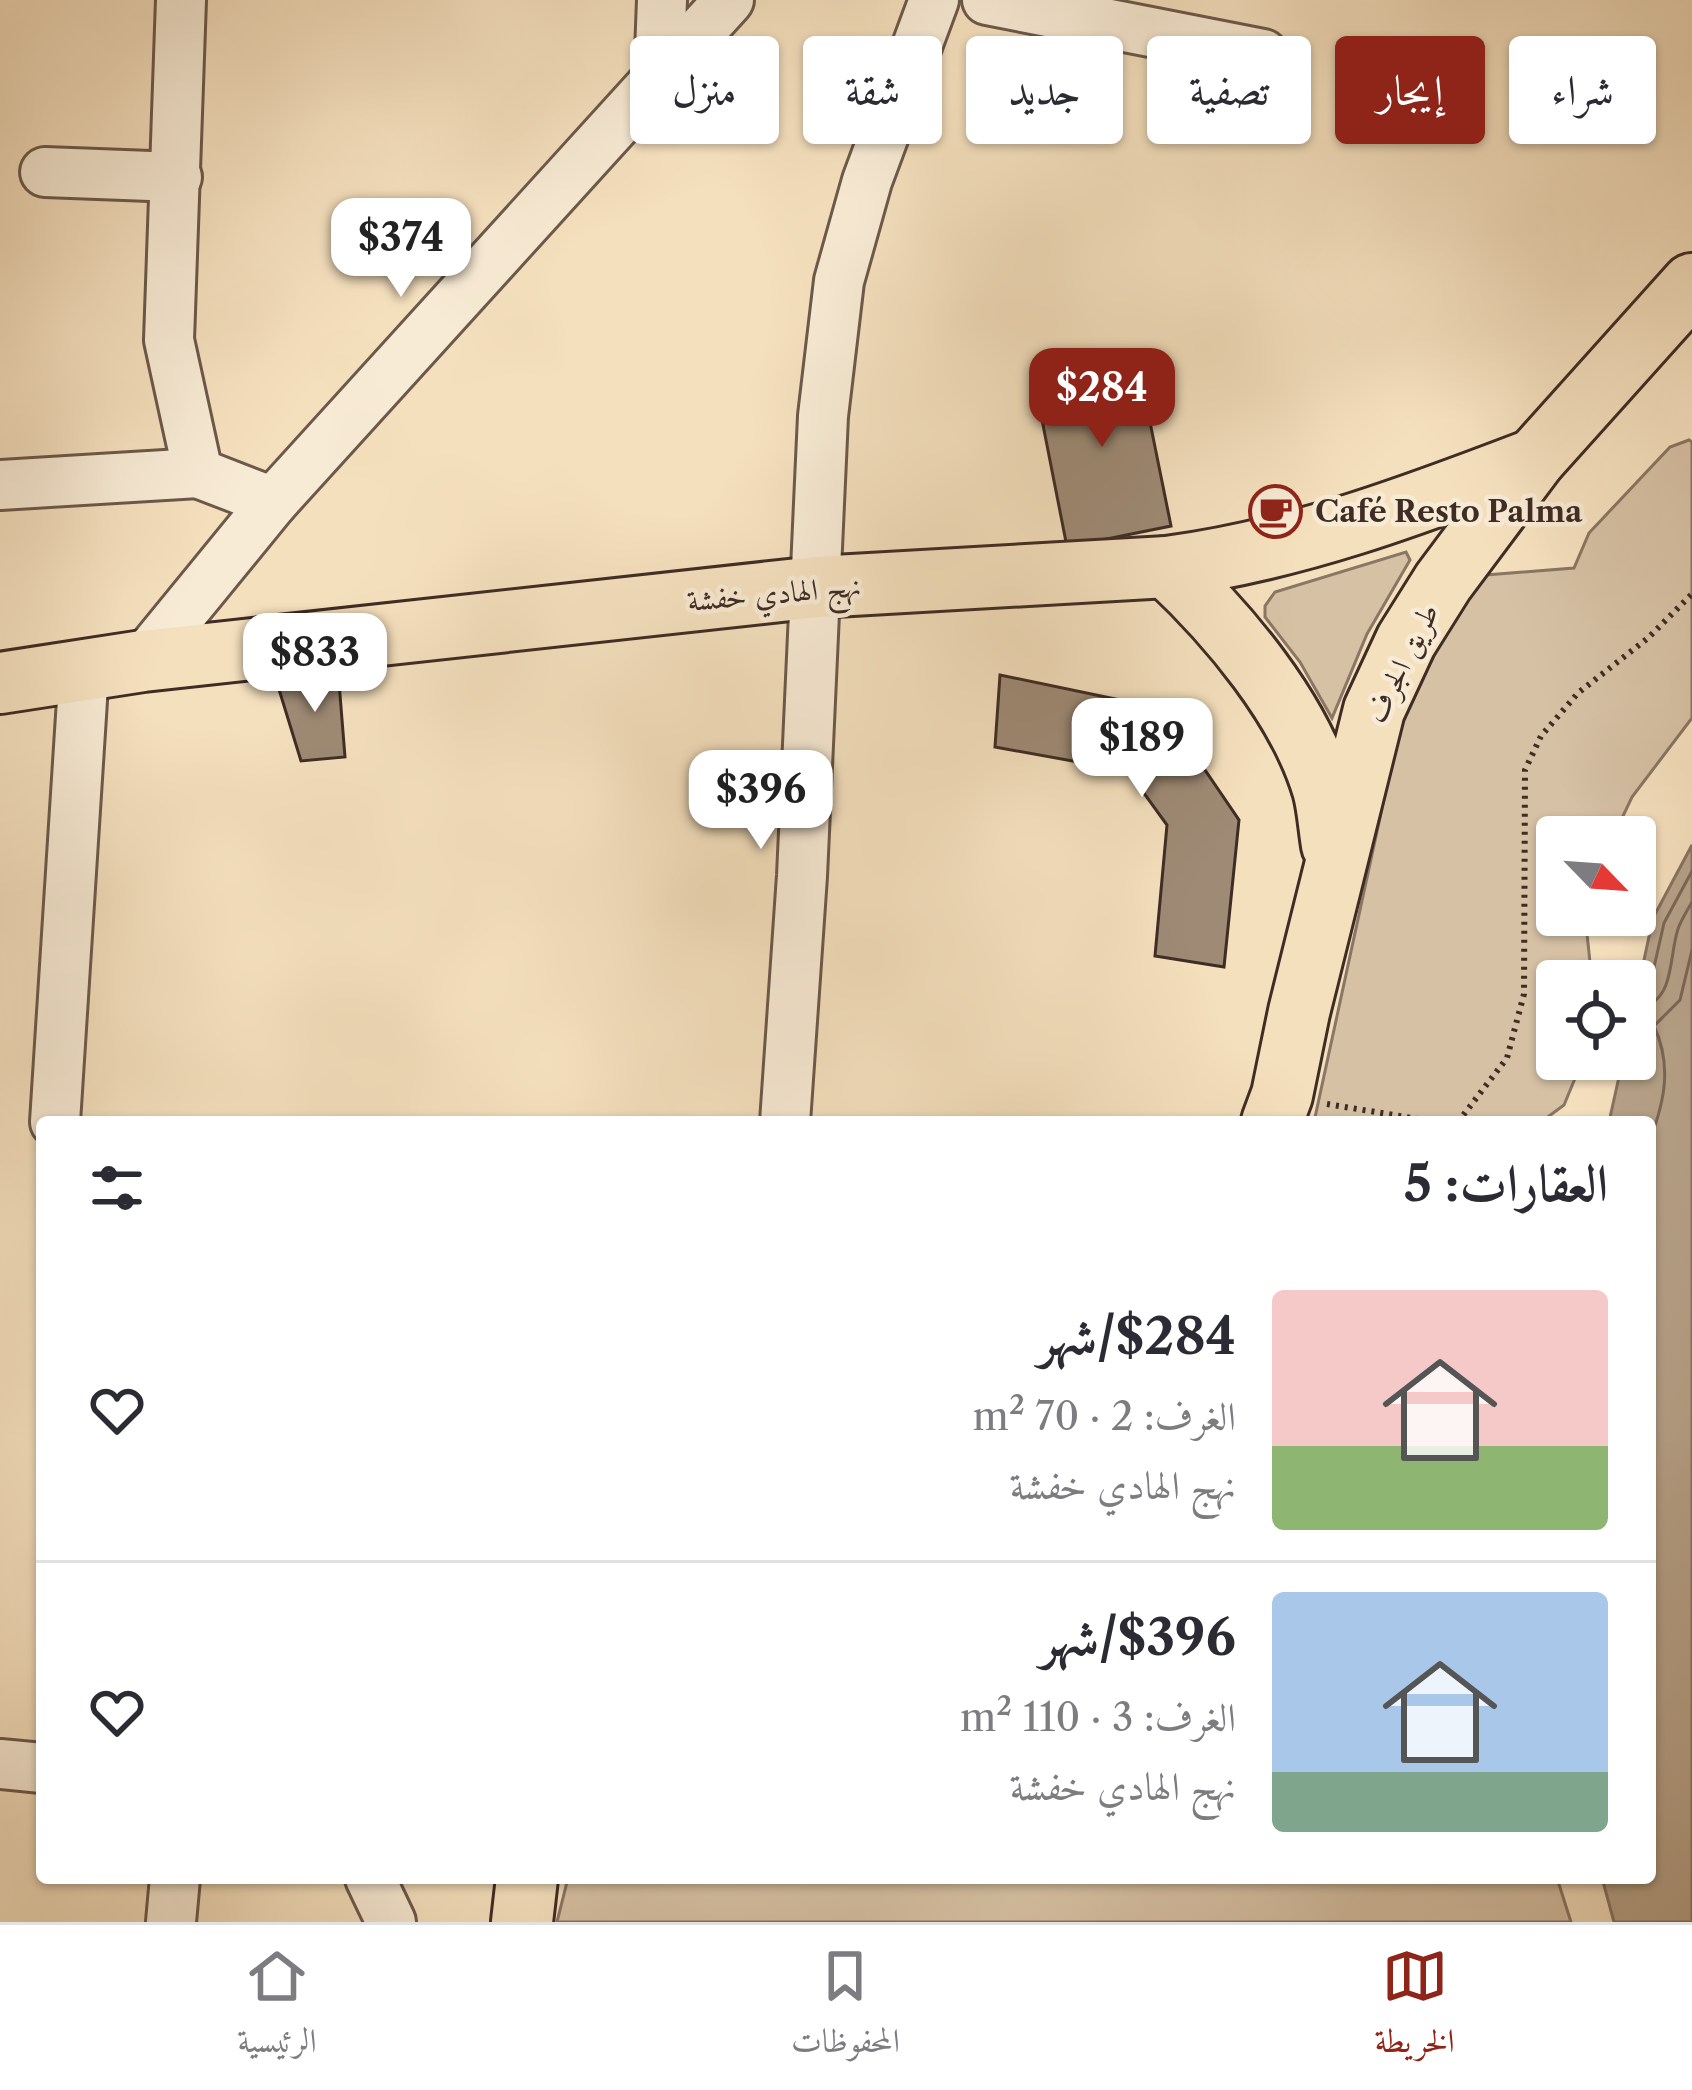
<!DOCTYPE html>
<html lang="ar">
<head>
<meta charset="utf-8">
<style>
	body { margin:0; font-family:"Libre Caslon Text",Amiri,serif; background:#f2f2f3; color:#2b2b33; direction:rtl; height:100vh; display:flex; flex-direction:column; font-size:45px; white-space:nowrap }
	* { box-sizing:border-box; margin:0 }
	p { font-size:39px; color:#7c7c81 }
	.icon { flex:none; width:66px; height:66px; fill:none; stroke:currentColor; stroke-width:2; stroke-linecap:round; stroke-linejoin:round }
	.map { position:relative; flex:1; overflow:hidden; direction:ltr }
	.side { position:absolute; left:36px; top:1116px; width:1620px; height:768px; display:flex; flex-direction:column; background:#fff; border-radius:12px; box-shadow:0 3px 9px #0004; direction:rtl }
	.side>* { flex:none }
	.guide { position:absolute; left:36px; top:36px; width:1620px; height:108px; direction:rtl; display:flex; gap:24px }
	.needle { width:78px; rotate:115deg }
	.tools { position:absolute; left:1536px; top:816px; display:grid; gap:24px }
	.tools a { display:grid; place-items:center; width:120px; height:120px; border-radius:12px; background:#fff; box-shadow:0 3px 9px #0004; font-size:60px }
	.price { position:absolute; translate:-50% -102px; padding:0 27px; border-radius:24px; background:#fff; color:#222; font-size:39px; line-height:78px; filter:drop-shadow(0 3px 6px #0008) }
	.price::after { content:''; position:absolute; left:50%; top:72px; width:36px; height:27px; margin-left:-18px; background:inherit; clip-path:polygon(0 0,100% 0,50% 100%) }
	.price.on { background:#8f2418; color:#fff }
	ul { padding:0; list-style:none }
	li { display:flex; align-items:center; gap:36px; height:300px; padding:0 48px }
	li+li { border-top:3px solid #e1e1e2 }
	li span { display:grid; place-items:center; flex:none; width:336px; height:240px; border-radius:12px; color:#555 }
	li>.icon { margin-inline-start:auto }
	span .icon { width:144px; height:144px; fill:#fffc; stroke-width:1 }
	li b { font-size:51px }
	h2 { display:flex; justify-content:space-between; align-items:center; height:144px; padding:0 48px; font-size:51px }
	.tag { padding:0 42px; border-radius:12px; background:#fff; box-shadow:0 3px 9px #0004; font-size:42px; line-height:108px }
	.tag.on { background:#8f2418; color:#fff }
	.tab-bar { display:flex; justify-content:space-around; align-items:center; height:168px; border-top:3px solid #e1e1e2; background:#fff; font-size:33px; color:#7c7c81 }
	.tab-bar a { display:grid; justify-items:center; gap:6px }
	.tab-bar .on { color:#8f2418 }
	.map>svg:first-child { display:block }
</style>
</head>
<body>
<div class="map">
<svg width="1692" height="1922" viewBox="0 0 1692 1922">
	<rect width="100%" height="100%" fill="#f5e0be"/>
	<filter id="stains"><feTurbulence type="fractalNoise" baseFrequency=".00167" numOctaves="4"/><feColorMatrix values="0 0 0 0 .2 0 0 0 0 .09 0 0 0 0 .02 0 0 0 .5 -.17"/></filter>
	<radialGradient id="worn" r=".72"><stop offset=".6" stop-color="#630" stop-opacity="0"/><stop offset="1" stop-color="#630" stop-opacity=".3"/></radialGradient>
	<!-- green -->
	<g fill="#d6c1a4" stroke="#8a7664" stroke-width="3">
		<path d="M1689 440 1692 442V718L1632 797 1613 837H1557V915H1585L1592 981H1557V1059H1583L1564 1105 1541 1122H1314L1401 721 1474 576 1574 568 1589 533 1670 447Z"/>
		<path d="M1406 552 1410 560 1367 634 1332 718 1300 662 1265 617V606L1275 592Z"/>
		<path d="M568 1878H1557L1571 1922H557Z"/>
	</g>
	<!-- water -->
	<path fill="#b7a38a" stroke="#877362" stroke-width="3" d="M1692 845V1922H1614L1602 1878H1650V1122H1609L1623 1059H1635V1002L1653 918Z"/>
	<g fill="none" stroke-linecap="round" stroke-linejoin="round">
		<!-- shore -->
		<g stroke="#7b6858" stroke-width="3">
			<path d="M1635 993 1650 985 1664 923 1692 871"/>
			<path d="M1635 1009C1676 1004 1668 959 1678 929 1681 920 1687 911 1692 902"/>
			<path d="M1650 1140C1665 1100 1672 1065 1654 1026L1680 1000 1692 950"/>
		</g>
	</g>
	<!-- building -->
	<g fill="#9e8a75" stroke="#3f2c25" stroke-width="3">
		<path d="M1136 353 1171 526 1067 547 1033 374Z"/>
		<path d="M338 670 345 757 301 761 277 683Z"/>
		<path d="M1000 675 1139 704 1188 745 1239 820 1224 967 1155 956 1167 825 1128 771 995 747Z"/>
	</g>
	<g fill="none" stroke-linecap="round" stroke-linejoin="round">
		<defs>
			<g id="minor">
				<path d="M181 0 169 340 198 473 273 502"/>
				<path d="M987 0 1263 54"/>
				<path d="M659 79 662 0"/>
				<path d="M45 172 177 177"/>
				<path d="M0 485 198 473"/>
				<path d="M143 661 273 502 729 0"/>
				<path d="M55 1122 84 669"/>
				<path d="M785 1122 802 876 823 416 839 281 867 181 934 0"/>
				<path d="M0 1764 42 1768"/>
				<path d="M370 1878 391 1922"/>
				<path d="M171 1922 175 1878"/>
			</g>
			<g id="major">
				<path d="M1167 567C1228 624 1299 708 1323 789 1328 807 1329 827 1332 845"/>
				<path d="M0 683 143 661 817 587 1167 567C1296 550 1415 505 1535 459"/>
				<path d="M1272 1122 1282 1095 1299 1012 1374 710 1406 641 1443 582 1535 459 1692 284"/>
				<path d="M522 1922 527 1878"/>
			</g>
		</defs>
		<!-- minor casing -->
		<use href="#minor" stroke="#6c594b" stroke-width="54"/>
		<!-- major casing -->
		<use href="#major" stroke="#3f2c25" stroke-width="66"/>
		<!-- path -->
		<g stroke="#3f2c25" stroke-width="6" stroke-dasharray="3 6" stroke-linecap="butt">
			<path d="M1327 1104 1436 1122"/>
			<path d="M1458 1122 1507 1058 1524 994 1525 770 1541 736 1578 693 1648 638 1692 594"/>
		</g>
		<!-- minor -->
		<use href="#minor" stroke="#f8ebd5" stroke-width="48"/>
		<!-- major -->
		<use href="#major" stroke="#f5e0be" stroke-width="60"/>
	</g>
	<!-- icons -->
	<defs>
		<symbol id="cafe-ring" viewBox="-11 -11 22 22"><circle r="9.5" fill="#f8ebd5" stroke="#8f2418" stroke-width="1.5"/><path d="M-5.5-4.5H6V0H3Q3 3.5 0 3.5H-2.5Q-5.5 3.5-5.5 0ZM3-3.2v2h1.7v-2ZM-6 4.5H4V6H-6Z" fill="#8f2418"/></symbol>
	</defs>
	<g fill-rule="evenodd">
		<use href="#cafe-ring" x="1246" y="482" width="59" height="59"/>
	</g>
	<g text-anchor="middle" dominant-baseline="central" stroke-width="9" stroke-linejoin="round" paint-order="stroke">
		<!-- poi labels -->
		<g font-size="30" font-weight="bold" fill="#3f2c25" stroke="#f8ebd5" text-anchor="start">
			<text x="1315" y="511">Café Resto Palma</text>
		</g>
		<!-- street labels -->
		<g font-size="30" fill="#3f2c25" stroke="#f8ebd5">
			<text transform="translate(774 593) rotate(-5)">نهج الهادي خفشة</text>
			<text transform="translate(1402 663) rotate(-64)">طريق الجرف</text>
		</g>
	</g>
	<rect width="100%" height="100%" filter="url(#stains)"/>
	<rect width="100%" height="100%" fill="url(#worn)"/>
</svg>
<div class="tools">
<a><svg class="needle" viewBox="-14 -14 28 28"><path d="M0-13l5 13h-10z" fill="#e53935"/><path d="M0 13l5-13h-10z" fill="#7c7c81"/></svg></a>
<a><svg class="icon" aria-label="locate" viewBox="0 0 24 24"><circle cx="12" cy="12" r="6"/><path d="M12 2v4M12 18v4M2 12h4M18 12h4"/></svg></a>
</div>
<b class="price" style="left:401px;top:300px">$374</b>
<b class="price on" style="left:1102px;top:450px">$284</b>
<b class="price" style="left:315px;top:715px">$833</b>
<b class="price" style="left:1142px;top:800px">$189</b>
<b class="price" style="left:761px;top:852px">$396</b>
<div class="guide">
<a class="tag">شراء</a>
<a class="tag on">إيجار</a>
<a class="tag">تصفية</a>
<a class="tag">جديد</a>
<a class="tag">شقة</a>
<a class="tag">منزل</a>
</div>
<section class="side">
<h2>العقارات: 5<svg class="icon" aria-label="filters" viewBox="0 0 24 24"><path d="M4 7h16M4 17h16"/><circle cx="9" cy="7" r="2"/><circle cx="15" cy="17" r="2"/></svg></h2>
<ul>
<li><span style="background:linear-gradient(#f6c9c9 65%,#8fb573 0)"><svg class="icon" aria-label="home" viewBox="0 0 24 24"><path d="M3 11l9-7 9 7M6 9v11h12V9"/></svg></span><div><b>$284/شهر</b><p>الغرف: 2 · 70 m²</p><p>نهج الهادي خفشة</p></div><svg class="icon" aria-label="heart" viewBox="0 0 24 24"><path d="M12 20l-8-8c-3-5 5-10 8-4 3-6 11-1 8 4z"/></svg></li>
<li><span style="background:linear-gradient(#a9c7e8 75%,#7fa58c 0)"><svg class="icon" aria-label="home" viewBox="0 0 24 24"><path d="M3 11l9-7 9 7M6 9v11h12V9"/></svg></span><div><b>$396/شهر</b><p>الغرف: 3 · 110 m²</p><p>نهج الهادي خفشة</p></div><svg class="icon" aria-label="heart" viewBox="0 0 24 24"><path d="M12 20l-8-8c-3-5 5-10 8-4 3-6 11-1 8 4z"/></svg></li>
</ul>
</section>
</div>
<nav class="tab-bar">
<a class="on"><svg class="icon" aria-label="map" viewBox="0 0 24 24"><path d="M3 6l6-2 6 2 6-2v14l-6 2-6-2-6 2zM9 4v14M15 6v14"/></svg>الخريطة</a>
<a><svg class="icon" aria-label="saved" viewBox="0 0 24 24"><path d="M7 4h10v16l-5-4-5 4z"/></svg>المحفوظات</a>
<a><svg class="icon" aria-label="home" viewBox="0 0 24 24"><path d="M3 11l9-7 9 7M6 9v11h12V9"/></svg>الرئيسية</a>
</nav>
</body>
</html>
